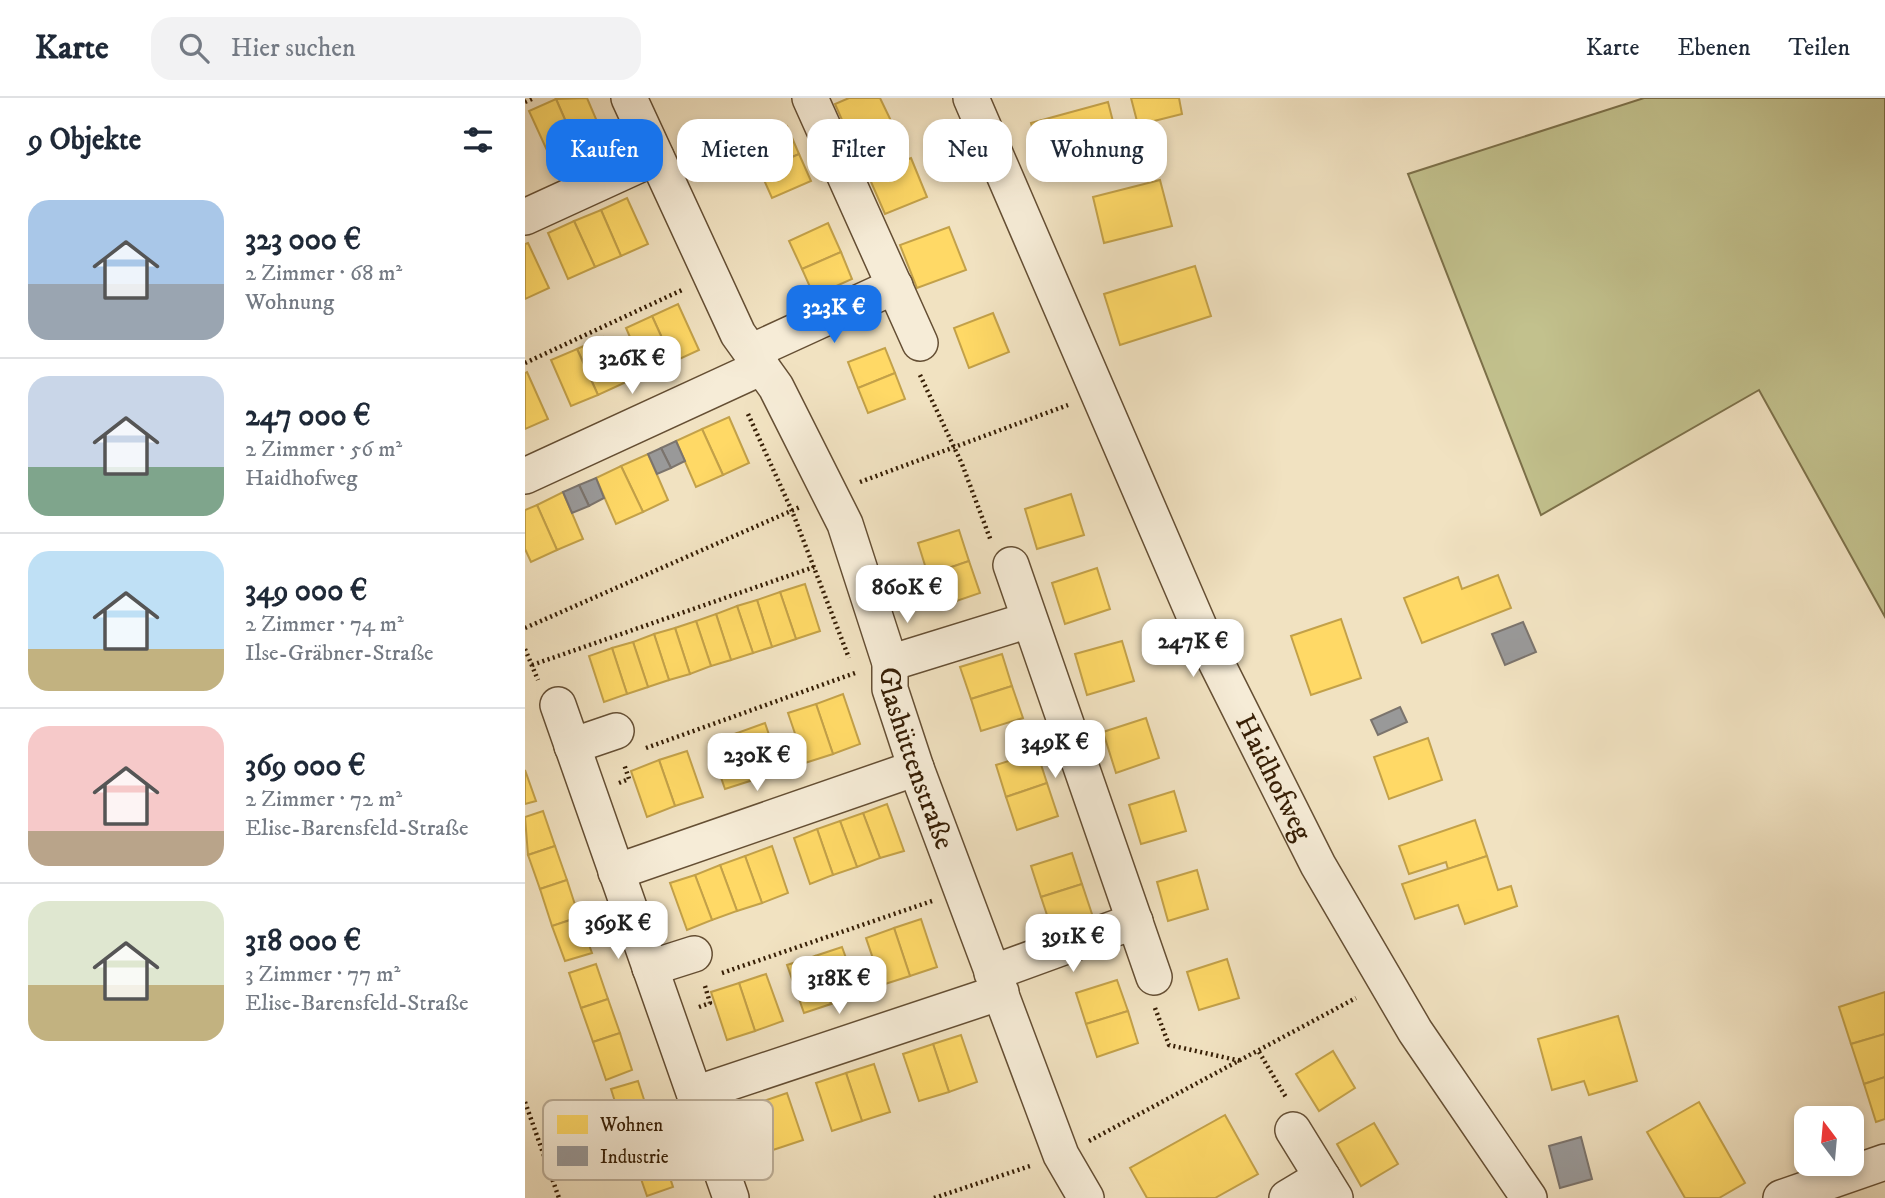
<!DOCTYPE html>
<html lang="de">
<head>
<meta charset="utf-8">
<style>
	body { margin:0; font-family:"IM FELL DW Pica",serif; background:#f2f2f3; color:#1f2937; height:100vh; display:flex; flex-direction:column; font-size:26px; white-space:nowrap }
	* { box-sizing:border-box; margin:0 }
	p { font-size:23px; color:#747a83 }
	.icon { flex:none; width:38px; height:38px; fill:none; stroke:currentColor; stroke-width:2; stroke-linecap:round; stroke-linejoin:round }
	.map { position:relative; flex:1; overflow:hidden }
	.drawer { display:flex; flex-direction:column; background:#fff; width:525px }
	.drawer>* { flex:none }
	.guide { position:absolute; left:21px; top:21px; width:665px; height:63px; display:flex; gap:14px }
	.needle { width:46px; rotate:344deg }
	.fabs { position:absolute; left:1269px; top:1008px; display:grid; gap:14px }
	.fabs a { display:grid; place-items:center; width:70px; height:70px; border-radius:14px; background:#fff; box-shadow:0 4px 10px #0003; font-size:35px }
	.price { position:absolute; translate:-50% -60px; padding:0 16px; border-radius:14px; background:#fff; color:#222; font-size:23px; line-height:46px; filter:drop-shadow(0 2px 4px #0008) }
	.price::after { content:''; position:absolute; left:50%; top:42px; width:21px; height:16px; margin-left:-10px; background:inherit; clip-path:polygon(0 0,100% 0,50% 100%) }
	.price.current { background:#1a73e8; color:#fff }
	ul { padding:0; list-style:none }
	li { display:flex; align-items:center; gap:21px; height:175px; padding:0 28px }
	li+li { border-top:2px solid #e0e1e3 }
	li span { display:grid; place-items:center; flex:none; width:196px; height:140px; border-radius:21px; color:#555 }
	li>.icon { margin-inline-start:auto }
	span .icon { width:84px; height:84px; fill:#fffc; stroke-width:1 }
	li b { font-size:30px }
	h2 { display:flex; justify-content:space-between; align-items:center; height:84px; padding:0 28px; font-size:30px }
	.chip { padding:0 24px; border-radius:21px; background:#fff; box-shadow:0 4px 10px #0003; font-size:24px; line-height:63px }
	.chip.current { background:#1a73e8; color:#fff }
	header { display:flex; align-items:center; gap:42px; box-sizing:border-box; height:98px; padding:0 35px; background:#fff; border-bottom:2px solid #e0e1e3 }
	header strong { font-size:33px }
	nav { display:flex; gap:38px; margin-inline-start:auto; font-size:24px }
	.search { width:490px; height:63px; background:#f2f2f3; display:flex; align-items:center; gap:18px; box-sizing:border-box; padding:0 24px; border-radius:21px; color:#747a83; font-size:26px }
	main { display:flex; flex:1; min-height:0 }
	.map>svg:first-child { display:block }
</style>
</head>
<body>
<header>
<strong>Karte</strong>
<div class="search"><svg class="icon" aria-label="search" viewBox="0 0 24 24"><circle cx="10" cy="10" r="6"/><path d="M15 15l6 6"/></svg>Hier suchen</div>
<nav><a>Karte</a><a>Ebenen</a><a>Teilen</a></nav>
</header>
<main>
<section class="drawer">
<h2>9 Objekte<svg class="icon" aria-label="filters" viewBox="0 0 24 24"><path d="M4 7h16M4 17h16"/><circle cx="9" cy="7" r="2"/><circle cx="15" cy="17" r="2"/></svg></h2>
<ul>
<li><span style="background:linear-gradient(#a9c7e8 60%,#9aa5b1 0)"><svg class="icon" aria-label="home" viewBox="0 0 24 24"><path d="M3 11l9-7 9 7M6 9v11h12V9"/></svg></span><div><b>323 000 €</b><p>2 Zimmer · 68 m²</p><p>Wohnung</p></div></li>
<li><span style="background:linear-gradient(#c9d6e8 65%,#7fa58c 0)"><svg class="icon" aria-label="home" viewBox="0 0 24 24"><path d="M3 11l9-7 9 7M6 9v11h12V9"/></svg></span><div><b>247 000 €</b><p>2 Zimmer · 56 m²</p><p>Haidhofweg</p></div></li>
<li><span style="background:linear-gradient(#bfe0f5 70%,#c2b280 0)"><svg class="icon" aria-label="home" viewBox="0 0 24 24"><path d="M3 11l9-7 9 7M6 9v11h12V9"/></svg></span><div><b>349 000 €</b><p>2 Zimmer · 74 m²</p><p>Ilse-Gräbner-Straße</p></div></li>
<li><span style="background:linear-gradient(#f6c9c9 75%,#b9a48a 0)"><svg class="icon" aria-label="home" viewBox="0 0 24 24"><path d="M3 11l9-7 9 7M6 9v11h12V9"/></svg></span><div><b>369 000 €</b><p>2 Zimmer · 72 m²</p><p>Elise-Barensfeld-Straße</p></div></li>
<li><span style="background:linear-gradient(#dfe7d0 60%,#c2b280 0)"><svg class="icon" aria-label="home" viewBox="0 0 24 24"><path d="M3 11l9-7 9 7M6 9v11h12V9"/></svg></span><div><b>318 000 €</b><p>3 Zimmer · 77 m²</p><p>Elise-Barensfeld-Straße</p></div></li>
</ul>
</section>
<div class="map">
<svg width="1360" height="1100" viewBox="0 0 1360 1100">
	<rect width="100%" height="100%" fill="#f1e2c1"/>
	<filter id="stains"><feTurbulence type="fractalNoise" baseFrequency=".00286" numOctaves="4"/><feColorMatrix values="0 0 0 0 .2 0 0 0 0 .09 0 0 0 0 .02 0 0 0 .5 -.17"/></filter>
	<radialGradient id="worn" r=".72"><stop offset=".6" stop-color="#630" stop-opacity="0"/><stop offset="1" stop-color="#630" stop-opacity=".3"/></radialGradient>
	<!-- green -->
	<path fill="#c2c18d" stroke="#7c7049" stroke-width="2" d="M1119 0H1360V519L1234 292 1016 417 883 76Z"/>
	<!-- homes -->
	<g fill="#ffd966" stroke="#c3a149" stroke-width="2">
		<path d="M62 0 77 35 51 47 31 1Z"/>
		<path d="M324 0H355L369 29 328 47 310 6Z"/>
		<path d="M606 0H654L657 16 613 27Z"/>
		<path d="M31 1 51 47 25 59 4 13Z"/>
		<path d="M583 4 594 47 517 68 506 25Z"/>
		<path d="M262 28 274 56 235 73 222 45Z"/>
		<path d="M274 56 286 83 247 100 235 73Z"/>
		<path d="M386 60 402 99 360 116 343 77Z"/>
		<path d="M635 82 647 128 579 145 568 99Z"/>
		<path d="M102 100 123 146 96 158 76 112Z"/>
		<path d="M76 112 96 158 70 169 49 123Z"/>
		<path d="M49 123 70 169 43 181 23 135Z"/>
		<path d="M303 125 316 154 277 171 264 143Z"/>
		<path d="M424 129 441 172 392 190 375 147Z"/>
		<path d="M3 145 24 190 0 201V146Z"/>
		<path d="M316 154 327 181 289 198 277 171Z"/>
		<path d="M670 168 686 218 595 247 579 196Z"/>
		<path d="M153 206 174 252 148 264 127 218Z"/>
		<path d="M468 215 484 254 444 270 429 230Z"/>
		<path d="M127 218 148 264 121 276 101 230Z"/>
		<path d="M78 239 99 285 73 297 52 251Z"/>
		<path d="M360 250 370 275 333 290 323 264Z"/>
		<path d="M52 251 73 297 46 308 26 262Z"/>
		<path d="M2 274 23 321 0 331V275Z"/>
		<path d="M370 275 380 301 343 315 333 290Z"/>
		<path d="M204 319 224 365 198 377 177 331Z"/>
		<path d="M177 331 198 377 171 389 151 343Z"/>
		<path d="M123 356 143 402 118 414 96 368Z"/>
		<path d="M96 368 118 414 91 426 71 380Z"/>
		<path d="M38 394 58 441 32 452 12 407Z"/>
		<path d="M546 396 559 437 512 451 500 411Z"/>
		<path d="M12 407 32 452 6 464 0 451V412Z"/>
		<path d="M434 432 444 463 403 477 393 445Z"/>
		<path d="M444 463 455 495 414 509 403 477Z"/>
		<path d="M572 470 585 511 540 526 527 485Z"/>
		<path d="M973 477 986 510 897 545 879 500 933 479 937 491Z"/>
		<path d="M280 486 295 533 271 541 255 494Z"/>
		<path d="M255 494 271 541 247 549 232 502Z"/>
		<path d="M232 502 247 549 228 555 212 508Z"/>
		<path d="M212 508 228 555 206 562 191 516Z"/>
		<path d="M191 516 206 562 186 568 171 523Z"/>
		<path d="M816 521 836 580 786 597 766 538Z"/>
		<path d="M171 523 186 568 165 576 150 530Z"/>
		<path d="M150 530 165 576 144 582 129 536Z"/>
		<path d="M129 536 144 582 123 589 108 544Z"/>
		<path d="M597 543 609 583 562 597 550 556Z"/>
		<path d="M108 544 123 589 102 596 87 550Z"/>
		<path d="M87 550 102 596 79 604 64 558Z"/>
		<path d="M477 556 487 588 446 601 435 569Z"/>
		<path d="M487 588 498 620 456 633 446 601Z"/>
		<path d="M318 596 335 646 308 656 291 606Z"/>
		<path d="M291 606 308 656 280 665 263 615Z"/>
		<path d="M621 620 634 660 591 675 578 634Z"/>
		<path d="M240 625 256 672 228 682 212 635Z"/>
		<path d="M212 635 228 682 200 691 184 645Z"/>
		<path d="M903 640 917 682 864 701 849 659Z"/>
		<path d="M162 653 178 699 150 708 134 662Z"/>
		<path d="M512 654 522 685 481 699 471 667Z"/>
		<path d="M134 662 150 708 122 719 106 673Z"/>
		<path d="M0 672 11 703 0 706Z"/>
		<path d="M522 685 533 718 492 732 481 699Z"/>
		<path d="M649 693 661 733 616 746 604 707Z"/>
		<path d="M362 706 379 753 355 760 338 715Z"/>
		<path d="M18 713 30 748 3 757 0 719Z"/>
		<path d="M338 715 355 760 332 769 315 723Z"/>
		<path d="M950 722 962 758 923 771 921 764 884 776 874 748Z"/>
		<path d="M315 723 332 769 308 777 292 731Z"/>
		<path d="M292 731 308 777 285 786 269 740Z"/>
		<path d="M30 748 42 782 15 791 3 757Z"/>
		<path d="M247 748 263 795 237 805 220 758Z"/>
		<path d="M547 755 557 786 516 799 506 768Z"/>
		<path d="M220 758 237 805 212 813 195 767Z"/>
		<path d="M962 758 973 792 986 788 992 808 940 826 933 807 890 821 877 786Z"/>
		<path d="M195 767 212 813 187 822 170 777Z"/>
		<path d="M672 772 683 811 643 823 632 784Z"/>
		<path d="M170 777 187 822 162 832 145 785Z"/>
		<path d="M42 782 54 819 27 828 15 791Z"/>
		<path d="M557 786 568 819 527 832 516 799Z"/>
		<path d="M54 819 67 855 40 863 27 828Z"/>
		<path d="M396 821 412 869 385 878 369 830Z"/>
		<path d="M369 830 385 878 357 887 341 840Z"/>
		<path d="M317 849 334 896 306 906 290 858Z"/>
		<path d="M290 858 306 906 279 915 262 867Z"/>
		<path d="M702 861 714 900 674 912 662 874Z"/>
		<path d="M71 866 83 901 56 910 44 875Z"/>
		<path d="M241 876 258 923 230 933 214 885Z"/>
		<path d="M592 882 603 913 561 926 551 895Z"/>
		<path d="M214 885 230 933 202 942 186 894Z"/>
		<path d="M1360 894V936L1326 946 1314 909Z"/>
		<path d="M83 901 95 935 68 944 56 910Z"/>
		<path d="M603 913 613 945 572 959 561 926Z"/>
		<path d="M1093 918 1112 983 1064 997 1059 983 1027 992 1013 941Z"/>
		<path d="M95 935 107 972 81 982 68 944Z"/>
		<path d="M1360 936V979L1339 986 1326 946Z"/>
		<path d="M436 937 452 984 424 994 408 946Z"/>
		<path d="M408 946 424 994 394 1003 378 956Z"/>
		<path d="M808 953 830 990 794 1013 771 976Z"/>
		<path d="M349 966 365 1014 337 1023 321 975Z"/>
		<path d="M321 975 337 1023 307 1033 291 985Z"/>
		<path d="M1360 979V1021L1351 1024 1339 986Z"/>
		<path d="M113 983 124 1017 97 1026 86 991Z"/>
		<path d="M262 995 278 1042 248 1052 233 1005Z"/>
		<path d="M1174 1004 1220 1085 1194 1100H1160L1122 1034Z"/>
		<path d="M700 1017 733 1076 690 1100H622L605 1070Z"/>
		<path d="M849 1025 873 1066 836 1088 812 1046Z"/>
		<path d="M136 1052 148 1089 122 1098 109 1061Z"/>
	</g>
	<!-- industry -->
	<g fill="#999" stroke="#7b746d" stroke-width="2">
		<path d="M151 343 160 363 146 370 136 350Z"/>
		<path d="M136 350 146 370 132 376 123 356Z"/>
		<path d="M71 380 79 400 64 408 54 387Z"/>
		<path d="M54 387 64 408 47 415 38 394Z"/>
		<path d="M998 524 1011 554 980 567 967 536Z"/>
		<path d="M875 609 882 624 853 637 846 622Z"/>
		<path d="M1056 1039 1067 1081 1035 1090 1024 1048Z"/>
	</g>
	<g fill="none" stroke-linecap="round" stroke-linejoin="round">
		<defs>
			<g id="minor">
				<path id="s1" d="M104 0 213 236 251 289 320 426 365 565V591L391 670 536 1057 561 1100"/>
				<path d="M285 0 395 245"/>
				<path id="s2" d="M446 0 679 540 793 767 890 933 1004 1100"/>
				<path d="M0 119 131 59"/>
				<path d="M226 254 370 188"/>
				<path d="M0 378 237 269"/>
				<path d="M486 467 629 879"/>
				<path d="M365 565 504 522"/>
				<path d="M33 607 206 1100"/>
				<path d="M47 648 91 633"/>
				<path d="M91 774 391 670"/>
				<path d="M125 870 169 856"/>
				<path d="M467 875 610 823"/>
				<path d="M170 996 476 894"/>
				<path d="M768 1032 810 1100"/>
				<path d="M762 1100 797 1079"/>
				<path d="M1256 1100 1360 1064"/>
			</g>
		</defs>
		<!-- minor casing -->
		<use href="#minor" stroke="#654f34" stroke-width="38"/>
		<!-- path -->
		<g stroke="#361e05" stroke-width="4.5" stroke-dasharray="2 3.5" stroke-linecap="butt">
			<path d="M0 4 9 0"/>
			<path d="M0 265 157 192"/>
			<path d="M395 277 437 366 466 443"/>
			<path d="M223 316 267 413 324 560"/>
			<path d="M335 384 543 307"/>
			<path d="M0 530 275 409"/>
			<path d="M0 551 13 582"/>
			<path d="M7 567 289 469"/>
			<path d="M121 650 330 575"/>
			<path d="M94 685 104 681 99 666"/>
			<path d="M197 875 407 803"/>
			<path d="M174 909 185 905 180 888"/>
			<path d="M630 910 644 947 716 963"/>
			<path d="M734 954 762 1001"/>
			<path d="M0 1004 34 1100"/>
			<path d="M564 1043 831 900"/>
			<path d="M409 1100 505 1068"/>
		</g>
		<!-- minor -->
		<use href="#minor" stroke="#f6ecd7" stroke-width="35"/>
	</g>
	<g text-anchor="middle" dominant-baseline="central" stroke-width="7" stroke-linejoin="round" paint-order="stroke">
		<!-- street labels -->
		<g font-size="28" fill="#361e05" stroke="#f6ecd7">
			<text stroke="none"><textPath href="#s1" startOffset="724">Glashüttenstraße</textPath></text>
			<text stroke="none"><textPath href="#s2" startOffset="744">Haidhofweg</textPath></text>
		</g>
	</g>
	<!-- legend -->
	<rect x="18" y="1002" width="230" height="80" rx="10" fill="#f6ecd7" stroke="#bcae98" stroke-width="2"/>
	<rect x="32" y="1017" width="31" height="19" fill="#ffd966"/>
	<rect x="32" y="1048" width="31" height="20" fill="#999"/>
	<g font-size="19" fill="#361e05">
		<text x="75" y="1033">Wohnen</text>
		<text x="75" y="1065">Industrie</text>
	</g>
	<rect width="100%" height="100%" filter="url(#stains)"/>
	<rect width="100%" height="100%" fill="url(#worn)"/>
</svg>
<div class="fabs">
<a><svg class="needle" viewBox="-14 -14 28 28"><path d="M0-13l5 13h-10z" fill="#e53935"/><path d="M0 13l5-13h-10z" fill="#747a83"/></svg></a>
</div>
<b class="price current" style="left:309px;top:247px">323K €</b>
<b class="price" style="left:107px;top:298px">326K €</b>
<b class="price" style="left:382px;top:527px">860K €</b>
<b class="price" style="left:668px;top:581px">247K €</b>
<b class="price" style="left:530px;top:682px">349K €</b>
<b class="price" style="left:232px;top:695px">230K €</b>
<b class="price" style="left:93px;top:863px">369K €</b>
<b class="price" style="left:548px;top:876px">391K €</b>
<b class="price" style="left:314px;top:918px">318K €</b>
<div class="guide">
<a class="chip current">Kaufen</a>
<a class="chip">Mieten</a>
<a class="chip">Filter</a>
<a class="chip">Neu</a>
<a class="chip">Wohnung</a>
</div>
</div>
</main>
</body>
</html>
